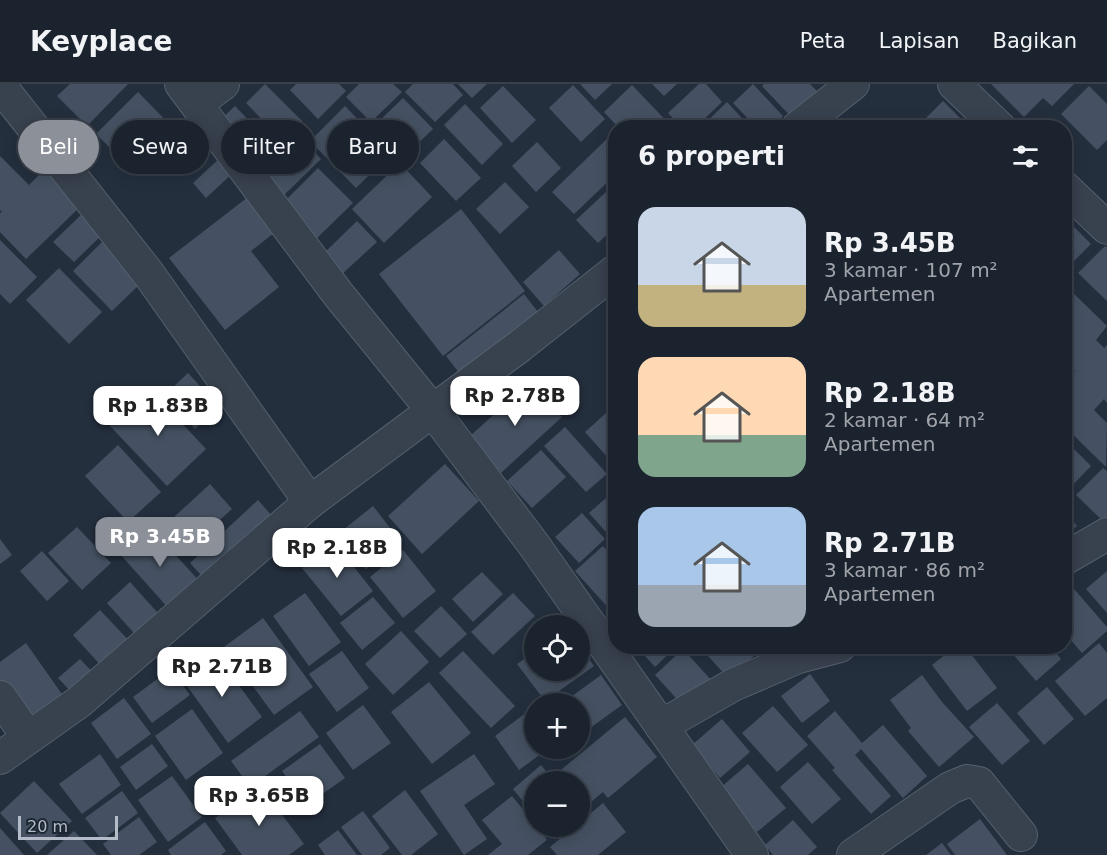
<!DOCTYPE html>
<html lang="id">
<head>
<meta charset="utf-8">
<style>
	body { margin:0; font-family:"DejaVu Sans",sans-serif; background:#282f3a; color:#f1f3f6; height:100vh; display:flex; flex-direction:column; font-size:22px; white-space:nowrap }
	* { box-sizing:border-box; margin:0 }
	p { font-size:20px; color:#a0a4aa }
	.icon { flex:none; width:33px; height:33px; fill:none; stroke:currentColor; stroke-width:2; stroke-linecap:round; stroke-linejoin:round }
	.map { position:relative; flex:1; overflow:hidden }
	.panel { position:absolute; left:608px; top:36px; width:464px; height:534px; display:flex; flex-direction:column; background:#1b232e; border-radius:24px; box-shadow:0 3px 15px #0003,0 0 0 2px #39404a }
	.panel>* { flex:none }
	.banner { position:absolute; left:18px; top:36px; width:500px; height:54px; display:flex; gap:12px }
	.tools { position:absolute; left:524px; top:531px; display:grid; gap:12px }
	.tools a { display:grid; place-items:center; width:66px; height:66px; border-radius:50%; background:#1b232e; box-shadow:0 3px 15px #0003,0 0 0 2px #39404a; font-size:30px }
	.scale { position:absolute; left:18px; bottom:15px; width:100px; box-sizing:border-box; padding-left:6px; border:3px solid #b4bcc9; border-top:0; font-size:16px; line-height:21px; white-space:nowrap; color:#b4bcc9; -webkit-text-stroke:4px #1d2633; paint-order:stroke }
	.price { position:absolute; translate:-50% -51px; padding:0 14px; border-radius:12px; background:#fff; color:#222; font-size:20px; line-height:39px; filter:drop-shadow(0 2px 3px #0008) }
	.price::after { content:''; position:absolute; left:50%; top:36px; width:18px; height:14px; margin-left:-9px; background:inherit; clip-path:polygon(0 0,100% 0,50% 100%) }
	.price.selected { background:#8c9099; color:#fff }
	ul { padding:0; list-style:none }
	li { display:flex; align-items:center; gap:18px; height:150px; padding:0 30px }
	li span { display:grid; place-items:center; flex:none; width:168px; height:120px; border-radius:18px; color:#555 }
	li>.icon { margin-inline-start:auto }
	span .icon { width:72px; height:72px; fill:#fffc; stroke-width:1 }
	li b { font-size:26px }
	h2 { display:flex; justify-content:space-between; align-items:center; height:72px; padding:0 30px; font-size:26px }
	.chip { padding:0 21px; border-radius:27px; background:#1b232e; box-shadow:0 3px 15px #0003,0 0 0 2px #39404a; font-size:21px; line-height:54px }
	.chip.selected { background:#8c9099; color:#fff }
	header { display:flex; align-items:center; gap:36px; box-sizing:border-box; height:84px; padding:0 30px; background:#1b232e; border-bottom:2px solid #39404a }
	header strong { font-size:28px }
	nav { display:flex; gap:33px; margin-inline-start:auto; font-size:21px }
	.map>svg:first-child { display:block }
</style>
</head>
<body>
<header>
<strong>Keyplace</strong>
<nav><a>Peta</a><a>Lapisan</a><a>Bagikan</a></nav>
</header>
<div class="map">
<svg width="1107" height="771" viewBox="0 0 1107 771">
	<rect width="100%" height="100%" fill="#242f3e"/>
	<!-- building -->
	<g fill="#455162">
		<path d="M70 0H128L87 42 57 12Z"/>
		<path d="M265 0 303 38 283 57 246 19Z"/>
		<path d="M296 0H339L346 7 318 35 290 6Z"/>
		<path d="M359 0H393L402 8 371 38 346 13Z"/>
		<path d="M413 0H453L463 11 435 38 405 8Z"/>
		<path d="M458 0H487L472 14Z"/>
		<path d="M580 0H612L595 16Z"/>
		<path d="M652 0H677L664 12Z"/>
		<path d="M699 0H706L722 18 695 44H682L668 29Z"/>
		<path d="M753 0 783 32 771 44H757L733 19Z"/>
		<path d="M764 0H810L822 12 795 37 762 2Z"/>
		<path d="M991 0H1074L1052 22 1043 14 1024 33Z"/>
		<path d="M573 1 605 35 581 58 549 24Z"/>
		<path d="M632 1 673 44H619L604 28Z"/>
		<path d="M503 2 536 36 512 59 480 24Z"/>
		<path d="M1089 2 1107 20V56L1097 66 1061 30Z"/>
		<path d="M138 8 178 49 137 91 96 50Z"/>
		<path d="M403 14 433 45 406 71 376 40Z"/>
		<path d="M943 17 970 44H916Z"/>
		<path d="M727 18 751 44H700Z"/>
		<path d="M465 20 503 60 482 81 444 41Z"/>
		<path d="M235 22 274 63 254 82 214 42Z"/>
		<path d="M345 22 391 70 356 104 310 57Z"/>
		<path d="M610 52 615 57V91L574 130 552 108Z"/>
		<path d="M299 53 321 75 281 114 259 92Z"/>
		<path d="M444 55 481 94 456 117 420 79Z"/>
		<path d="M537 58 561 84 536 108 512 82Z"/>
		<path d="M0 72 29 101 45 85 81 122 26 175 0 148V129L2 128 0 126Z"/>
		<path d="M221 73 234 88 206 114 193 99Z"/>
		<path d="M400 79 432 113 384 159 352 125Z"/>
		<path d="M318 84 353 119 314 157 280 122Z"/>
		<path d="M505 98 529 123 500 150 476 125Z"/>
		<path d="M606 108 615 117V143L598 159 576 136Z"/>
		<path d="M252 110 279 145 251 167 279 203 225 246 169 174Z"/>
		<path d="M461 125 525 207 443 272 379 190Z"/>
		<path d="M83 129 103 150 74 178 53 158Z"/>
		<path d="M357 137 377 158 341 191 322 171Z"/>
		<path d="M1068 137 1091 160 1064 187V142Z"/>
		<path d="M0 156 37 193 10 220 0 210Z"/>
		<path d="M103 157 142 198 112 227 73 187Z"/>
		<path d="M1105 162 1107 163V217L1078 189Z"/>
		<path d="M559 166 580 190 544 222 523 198Z"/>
		<path d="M59 184 102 228 69 260 26 216Z"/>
		<path d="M1066 202 1107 242 1096 256 1104 264 1107 261V319L1104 315 1094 326 1107 339 1106 383 1064 342V299L1075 287 1071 283 1067 287 1064 284V205Z"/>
		<path d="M524 210 545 237 467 299 446 272Z"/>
		<path d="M188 289 219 323 195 345 164 312Z"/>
		<path d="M530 298 562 333 501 389 469 353Z"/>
		<path d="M150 305 206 365 167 402 110 342Z"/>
		<path d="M615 321V369L609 375 585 348Z"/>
		<path d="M565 343 607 390 586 408 544 362Z"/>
		<path d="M1064 355 1091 382 1067 407 1064 404Z"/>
		<path d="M118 361 161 408 128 438 85 392Z"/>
		<path d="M541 366 566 393 532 424 507 397Z"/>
		<path d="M445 380 479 417 422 470 388 432Z"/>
		<path d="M1103 384 1107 387V441L1076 411Z"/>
		<path d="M210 400 232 425 183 469 161 445Z"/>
		<path d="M614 407 615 409V458L589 429Z"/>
		<path d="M258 416 279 440 211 502 190 479Z"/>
		<path d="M373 422 401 458 366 485 338 450Z"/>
		<path d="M1064 426 1077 442 1064 453Z"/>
		<path d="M582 429 605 455 579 479 555 453Z"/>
		<path d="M149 442 201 499 170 526 119 469Z"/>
		<path d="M77 443 111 479 82 506 48 469Z"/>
		<path d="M0 455 12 471 0 480Z"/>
		<path d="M334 458 373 507 341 532 302 484Z"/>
		<path d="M603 462 615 475V528L613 529 575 487Z"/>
		<path d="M403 466 436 507 403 534 370 493Z"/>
		<path d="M42 467 69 497 47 517 20 487Z"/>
		<path d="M1107 487V529L1086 505Z"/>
		<path d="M482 488 503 510 473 538 452 515Z"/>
		<path d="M130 498 165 537 142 558 107 519Z"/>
		<path d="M1074 505 1107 543V547L1082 569 1064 548V514Z"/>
		<path d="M305 509 341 558 309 582 273 532Z"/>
		<path d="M513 509 535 532 493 571 471 548Z"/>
		<path d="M373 513 395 539 362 566 340 539Z"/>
		<path d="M441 522 467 550 440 574 414 547Z"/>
		<path d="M100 526 134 562 106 587 73 551Z"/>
		<path d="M263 534 313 603 274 631 224 563Z"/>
		<path d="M401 547 429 578 393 611 365 580Z"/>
		<path d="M26 559 66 616 31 640 0 596V578Z"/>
		<path d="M1099 559 1107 569V614L1085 632 1055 597Z"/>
		<path d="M579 561 594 582 545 617 517 580 534 568V586H579Z"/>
		<path d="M636 562H677L655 583Z"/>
		<path d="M699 562H751L757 569 729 595Z"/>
		<path d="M956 562H965L997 604 967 627 932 581Z"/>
		<path d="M1006 562H1050L1061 575 1036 597Z"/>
		<path d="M683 565 713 598 685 624 655 591Z"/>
		<path d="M342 567 369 604 337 628 309 590Z"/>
		<path d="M463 567 515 622 491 644 439 589Z"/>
		<path d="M216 570 262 633 228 659 182 595Z"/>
		<path d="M80 575 99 595 77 614 58 594Z"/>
		<path d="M171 585 190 611 152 639 133 613Z"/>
		<path d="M810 590 830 617 802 639 781 612Z"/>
		<path d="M601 591 622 621 579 652V620H561Z"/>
		<path d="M922 591 942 618 974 653 939 683 908 647 911 644 890 616Z"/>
		<path d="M429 598 471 649 432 680 391 628Z"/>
		<path d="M1047 603 1074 635 1044 661 1017 629Z"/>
		<path d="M124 614 151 650 117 675 91 639Z"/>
		<path d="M997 619 1030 657 1002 681 969 643Z"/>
		<path d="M363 621 391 659 353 686 326 649Z"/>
		<path d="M773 622 808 661 777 688 742 649Z"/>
		<path d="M534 623V664H549L519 686 495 652Z"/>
		<path d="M192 625 223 669 186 696 155 652Z"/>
		<path d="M300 627 319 653 250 703 231 677Z"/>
		<path d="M835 627 862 659 883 641 927 692 903 714 861 665 855 671 891 712 871 730 832 686 835 684 807 652Z"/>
		<path d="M625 633 657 673 608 714 603 708 584 724 579 718V698H562L556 690Z"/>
		<path d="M722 635 750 668 720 694 692 661Z"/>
		<path d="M152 660 168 682 136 706 120 683Z"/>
		<path d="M320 660 345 694 307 721 282 687Z"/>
		<path d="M100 670 121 701 82 730 59 700Z"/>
		<path d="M474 670 495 700 464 721 487 755 464 771 420 707Z"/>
		<path d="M808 678 841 715 812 740 780 703Z"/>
		<path d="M748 680 786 724 757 748 720 704Z"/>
		<path d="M541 681 555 698H534V731L513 705Z"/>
		<path d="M172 692 202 733 168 758 138 716Z"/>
		<path d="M34 697 72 737 37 769 0 729Z"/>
		<path d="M260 701 304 760 289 771H242L215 734Z"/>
		<path d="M405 706 438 750 411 771H402L372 732Z"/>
		<path d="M122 707 138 729 102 756 85 734Z"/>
		<path d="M512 712 534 739V742H537L547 756 528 771H488L502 760 482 736Z"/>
		<path d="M603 719 626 748 598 771H557L550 763 575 742H579V739Z"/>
		<path d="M363 727 390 764 381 771H362L341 743Z"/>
		<path d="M139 733 157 758 139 771H111L103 760Z"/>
		<path d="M980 735 1007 771H955L947 760Z"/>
		<path d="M793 736 817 763 808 771H773L765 761Z"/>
		<path d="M205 738 226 767 221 771H171L168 766Z"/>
		<path d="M0 744 24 771H0Z"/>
		<path d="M338 746 357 771H325L318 761Z"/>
		<path d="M74 747 97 771H47Z"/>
		<path d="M942 759 951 771H926Z"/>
	</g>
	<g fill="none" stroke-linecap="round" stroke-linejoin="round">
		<defs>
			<g id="minor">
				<path d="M181 0 338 210 433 327 534 461 752 771"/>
				<path d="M954 0 1000 44"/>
				<path d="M2 4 148 189 310 418"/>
				<path d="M197 19 223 0"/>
				<path d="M797 44 853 0"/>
				<path d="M1064 103 1107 144"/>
				<path d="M1064 475 1107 450"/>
				<path d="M0 613 28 653"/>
				<path d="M661 642 733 601 798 573 840 562"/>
				<path d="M0 674 79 618 310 418 520 262 615 187"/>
				<path d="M853 771 950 704 967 697 979 699 1021 751"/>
			</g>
		</defs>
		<!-- minor casing -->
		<use href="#minor" stroke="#565f6c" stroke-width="34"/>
		<!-- minor -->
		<use href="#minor" stroke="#38414e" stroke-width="32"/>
	</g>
</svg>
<div class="tools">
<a><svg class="icon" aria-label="locate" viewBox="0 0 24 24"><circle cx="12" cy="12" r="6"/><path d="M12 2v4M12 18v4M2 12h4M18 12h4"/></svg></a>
<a>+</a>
<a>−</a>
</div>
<div class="scale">20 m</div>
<b class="price" style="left:515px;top:343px">Rp 2.78B</b>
<b class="price" style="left:158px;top:353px">Rp 1.83B</b>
<b class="price selected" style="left:160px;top:484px">Rp 3.45B</b>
<b class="price" style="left:337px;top:495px">Rp 2.18B</b>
<b class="price" style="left:222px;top:614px">Rp 2.71B</b>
<b class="price" style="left:259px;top:743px">Rp 3.65B</b>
<div class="banner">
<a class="chip selected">Beli</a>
<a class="chip">Sewa</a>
<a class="chip">Filter</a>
<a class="chip">Baru</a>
</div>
<section class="panel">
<h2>6 properti<svg class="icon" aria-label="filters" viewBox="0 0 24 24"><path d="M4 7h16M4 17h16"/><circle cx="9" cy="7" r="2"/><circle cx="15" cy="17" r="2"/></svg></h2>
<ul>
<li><span style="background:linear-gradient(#c9d6e8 65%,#c2b280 0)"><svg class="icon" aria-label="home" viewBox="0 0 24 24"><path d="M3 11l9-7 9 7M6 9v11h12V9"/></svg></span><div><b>Rp 3.45B</b><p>3 kamar · 107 m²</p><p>Apartemen</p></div></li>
<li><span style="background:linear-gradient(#ffd9b3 65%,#7fa58c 0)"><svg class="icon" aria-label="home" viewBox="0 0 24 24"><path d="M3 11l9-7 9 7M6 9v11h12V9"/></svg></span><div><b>Rp 2.18B</b><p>2 kamar · 64 m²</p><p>Apartemen</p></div></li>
<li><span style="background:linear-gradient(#a9c7e8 65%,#9aa5b1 0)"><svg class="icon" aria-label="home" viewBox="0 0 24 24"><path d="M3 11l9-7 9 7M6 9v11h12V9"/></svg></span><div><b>Rp 2.71B</b><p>3 kamar · 86 m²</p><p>Apartemen</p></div></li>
</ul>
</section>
</div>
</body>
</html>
